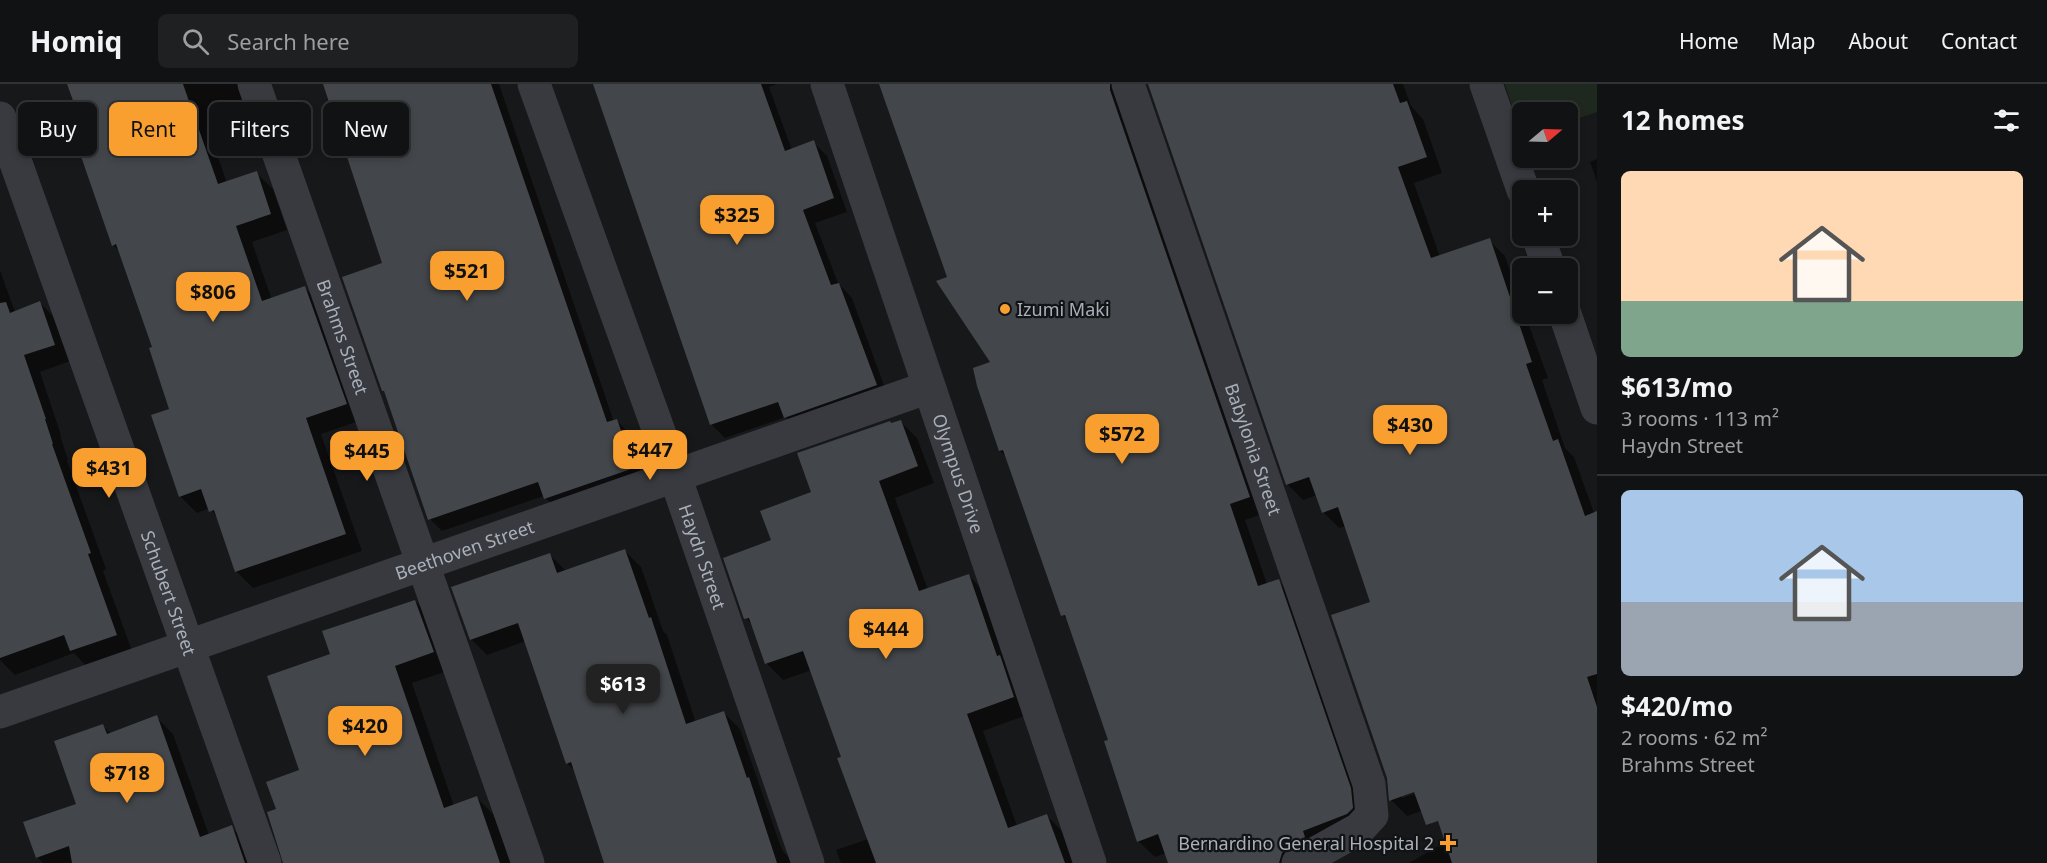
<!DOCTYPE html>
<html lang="en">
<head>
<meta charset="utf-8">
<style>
	body { margin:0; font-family:"Noto Sans",sans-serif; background:#1e2022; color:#f1f3f6; height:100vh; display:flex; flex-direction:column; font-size:22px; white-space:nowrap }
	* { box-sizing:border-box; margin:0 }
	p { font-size:20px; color:#9c9ea0 }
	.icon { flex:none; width:33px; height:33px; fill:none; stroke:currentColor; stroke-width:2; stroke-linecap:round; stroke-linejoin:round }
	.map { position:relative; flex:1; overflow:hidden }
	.panel { display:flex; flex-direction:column; background:#111214; width:450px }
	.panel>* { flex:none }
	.top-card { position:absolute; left:18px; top:18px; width:570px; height:54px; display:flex; gap:12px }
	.needle { width:39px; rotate:71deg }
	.tools { position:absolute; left:1512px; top:18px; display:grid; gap:12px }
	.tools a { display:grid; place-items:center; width:66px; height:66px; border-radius:9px; background:#111214; box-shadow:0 3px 9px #0003,0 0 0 2px #303234; font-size:30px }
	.price { position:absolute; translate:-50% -51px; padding:0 14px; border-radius:12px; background:#f99f30; color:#111; font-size:20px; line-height:39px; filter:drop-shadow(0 2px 3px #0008) }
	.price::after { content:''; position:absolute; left:50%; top:36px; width:18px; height:14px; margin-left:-9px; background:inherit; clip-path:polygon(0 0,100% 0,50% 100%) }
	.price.current { background:#222; color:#fff }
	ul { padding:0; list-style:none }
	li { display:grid; align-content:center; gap:12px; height:318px; padding:0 24px }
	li+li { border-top:2px solid #303234 }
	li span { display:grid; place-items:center; height:186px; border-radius:9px; color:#555 }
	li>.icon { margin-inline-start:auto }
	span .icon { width:108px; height:108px; fill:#fffc; stroke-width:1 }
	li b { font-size:26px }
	h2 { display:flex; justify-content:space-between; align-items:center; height:72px; padding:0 24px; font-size:26px }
	.tag { padding:0 21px; border-radius:9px; background:#111214; box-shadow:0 3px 9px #0003,0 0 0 2px #303234; font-size:21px; line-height:54px }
	.tag.current { background:#f99f30; color:#111 }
	header { display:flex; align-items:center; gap:36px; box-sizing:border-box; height:84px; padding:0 30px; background:#111214; border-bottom:2px solid #303234 }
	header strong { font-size:28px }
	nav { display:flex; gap:33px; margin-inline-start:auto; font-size:21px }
	.search { width:420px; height:54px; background:#1e2022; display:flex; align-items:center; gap:15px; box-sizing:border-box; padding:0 21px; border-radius:9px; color:#9c9ea0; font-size:22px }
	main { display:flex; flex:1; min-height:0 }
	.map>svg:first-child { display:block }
</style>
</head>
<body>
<header>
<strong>Homiq</strong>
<div class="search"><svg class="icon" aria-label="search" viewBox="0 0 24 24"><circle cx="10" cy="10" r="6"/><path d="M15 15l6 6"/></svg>Search here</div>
<nav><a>Home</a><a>Map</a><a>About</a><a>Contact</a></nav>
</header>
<main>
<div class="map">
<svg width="1597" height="779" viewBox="0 0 1597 779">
	<rect width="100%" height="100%" fill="#17181a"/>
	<!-- green -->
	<path fill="#1f281f" d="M1505 0H1597V28L1568 38V28H1522V53Z"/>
	<!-- shadow -->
	<g fill="#0007">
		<path d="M68 0H243L251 25 207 40 227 99 256 89 273 105 287 146 252 158 272 216 305 204 321 221 362 336 321 350 362 467 253 504 236 487 218 435 210 424 197 429 180 412 171 326 154 264 121 169 113 161 76 23Z"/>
		<path d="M324 0H499L614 338 617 337 629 349 645 396 557 426 544 412 442 447 430 435 387 310 383 307 384 180Z"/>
		<path d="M594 0H777L769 3 792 66 813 58 827 72 847 128 815 139 838 199 852 214 889 315 799 346 786 333 725 354 711 340Z"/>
		<path d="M881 0H1135L1266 429 1245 436 1267 500 1278 497 1294 513 1366 721 1304 779H1170L1166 769 1155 773 1138 757 1110 657 1069 537 1063 532 1007 373 1000 367 993 279 949 194Z"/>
		<path d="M1149 0H1403L1411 22 1423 35 1442 89 1414 99 1440 173 1489 156 1505 172 1522 221V230H1525L1548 294 1542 296 1565 364 1574 373 1597 437V644L1402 711V714L1597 647V667L1407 732 1391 716 1372 519 1346 442 1339 444 1323 428 1317 411 1303 416 1287 400Z"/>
		<path d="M1597 75V98L1590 78Z"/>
		<path d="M0 186 15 228 40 219 56 235 70 277 40 288 61 351H60L68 376 67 377 106 485 103 487 132 567 87 583 74 569 15 591 0 576Z"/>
		<path d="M900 337 917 354 934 399 895 414 928 506 968 491 985 508 1030 630 983 647 1017 742 1047 732 1064 749 1075 779H841L836 766 868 755 843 674 812 586 783 596 766 579 753 542 746 534 773 457 813 409 892 340Z"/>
		<path d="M625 467 641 483 663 547 667 551 696 639 724 629 740 645 782 766 794 779H606L576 688 567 679 526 557 487 571 471 555 550 471 566 487Z"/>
		<path d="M415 517 432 534 450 586 412 599 454 722 477 714 494 731 510 779H285L277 726 301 687 332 571Z"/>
		<path d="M156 633 173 650 209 751 231 743 248 760 255 779H43L37 773 78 721 103 642 111 650Z"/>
		<path d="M1597 670V779H1409Z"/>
	</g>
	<!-- building -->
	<g fill="#43464a">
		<path d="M67 0H183L218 100 257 87 271 130 236 142 262 217 305 202 347 320 306 334 346 450 235 488 214 426 209 428 201 405 179 413 151 331 169 325 149 264 152 263 116 160 112 162 65 26 75 22Z"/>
		<path d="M323 0H491L607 338 617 335 634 384 544 415 538 398 428 436 384 307H382L342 193 382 179Z"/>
		<path d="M593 0H761L785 67 814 56 834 114 803 126 831 201 839 199 877 301 784 334 778 318 710 341Z"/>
		<path d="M879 0H1110V6L1250 413 1230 420 1258 502 1279 495 1351 704 1353 724 1347 730 1303 747 1305 753 1289 763 1282 769 1279 779H1168L1158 750 1137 758 1104 657 1108 656 1084 586 1065 531 1061 532 1003 366 999 367 977 302 973 284 990 278 936 197 947 193Z"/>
		<path d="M1148 0H1393L1400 19 1407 17 1427 73 1398 83 1431 174 1490 154 1532 278 1526 280 1553 357 1558 355 1585 432 1597 427V590L1587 593 1597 623V779H1452L1438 737 1426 741 1414 708 1389 717 1387 694 1331 531 1370 518 1338 423 1322 429 1309 393 1286 401Z"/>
		<path d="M40 217 55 261 24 271 46 335H45L53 360H52L91 469 88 470 117 551 70 567 64 551 0 574V219L6 218 10 229Z"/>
		<path d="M901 336 918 382 879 397 919 507 969 490 997 572 1000 571 1014 613 967 630 1008 744 1047 730 1065 779H876L837 674 841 673 803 567 765 580 749 534 744 535 723 474 771 456 760 427 811 408 797 369 890 337 891 339Z"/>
		<path d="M625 465 649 534 651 533 686 640 724 627 747 694 749 693 777 779H604L571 678 566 680 518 539 470 556 451 503 550 469 557 489Z"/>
		<path d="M415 516 434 568 395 582 444 724 477 712 500 779H283L267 728 276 725 266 698 299 686 267 592 330 570 322 547Z"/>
		<path d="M157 631 200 753 232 741 245 779H72L69 762 36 774 23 738 76 720 54 657 103 640 107 650Z"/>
	</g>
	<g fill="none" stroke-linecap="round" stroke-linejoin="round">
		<!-- street -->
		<g stroke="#383a3f" stroke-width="33">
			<path id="s1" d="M254 0 528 779"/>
			<path id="s2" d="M534 0 675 392 808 779"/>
			<path id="s3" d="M827 0 1090 779"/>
			<path id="s4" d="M1128 0 1369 700 1372 731 1359 745 1298 779"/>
			<path d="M1486 0 1523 106"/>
			<path id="s5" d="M0 34 265 779"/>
			<path d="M1538 152 1549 184"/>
			<path d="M1565 230 1597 324"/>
			<path id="s6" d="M0 628 929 303"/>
		</g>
	</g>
	<!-- markers -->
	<g fill="#f99f30" stroke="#121315" stroke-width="2">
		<circle cx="1005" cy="225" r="6"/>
		<path d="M1445 750h6v6h6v6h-6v6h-6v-6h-6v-6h6z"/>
	</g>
	<g text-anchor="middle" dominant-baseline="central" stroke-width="4.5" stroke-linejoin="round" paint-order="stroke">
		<!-- poi labels -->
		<g font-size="18" fill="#a9b0ba" stroke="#121315" text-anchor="start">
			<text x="1017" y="225">Izumi Maki</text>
			<text x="1434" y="759" text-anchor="end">Bernardino General Hospital 2</text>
		</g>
		<!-- street labels -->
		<g font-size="18" fill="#a9b0ba" stroke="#121315">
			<text stroke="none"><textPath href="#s1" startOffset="268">Brahms Street</textPath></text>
			<text stroke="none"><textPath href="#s4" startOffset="386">Babylonia Street</textPath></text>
			<text stroke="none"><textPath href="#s3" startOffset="411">Olympus Drive</textPath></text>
			<text stroke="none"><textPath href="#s6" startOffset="492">Beethoven Street</textPath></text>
			<text stroke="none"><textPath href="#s2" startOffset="502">Haydn Street</textPath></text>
			<text stroke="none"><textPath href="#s5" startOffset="504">Schubert Street</textPath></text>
		</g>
	</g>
</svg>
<div class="tools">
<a><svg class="needle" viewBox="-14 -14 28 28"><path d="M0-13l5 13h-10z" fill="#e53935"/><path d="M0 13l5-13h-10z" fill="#9c9ea0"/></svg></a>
<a>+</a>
<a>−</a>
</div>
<b class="price" style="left:737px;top:162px">$325</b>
<b class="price" style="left:467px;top:218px">$521</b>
<b class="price" style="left:213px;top:239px">$806</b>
<b class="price" style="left:1410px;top:372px">$430</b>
<b class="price" style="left:1122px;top:381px">$572</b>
<b class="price" style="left:650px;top:397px">$447</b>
<b class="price" style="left:367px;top:398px">$445</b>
<b class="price" style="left:109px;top:415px">$431</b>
<b class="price" style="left:886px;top:576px">$444</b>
<b class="price current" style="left:623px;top:631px">$613</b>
<b class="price" style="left:365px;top:673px">$420</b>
<b class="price" style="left:127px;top:720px">$718</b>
<div class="top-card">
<a class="tag">Buy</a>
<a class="tag current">Rent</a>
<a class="tag">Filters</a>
<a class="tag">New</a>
</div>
</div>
<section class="panel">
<h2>12 homes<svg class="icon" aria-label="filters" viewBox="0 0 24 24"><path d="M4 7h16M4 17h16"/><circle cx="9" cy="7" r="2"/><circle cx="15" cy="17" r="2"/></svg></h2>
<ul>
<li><span style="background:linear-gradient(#ffd9b3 70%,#7fa58c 0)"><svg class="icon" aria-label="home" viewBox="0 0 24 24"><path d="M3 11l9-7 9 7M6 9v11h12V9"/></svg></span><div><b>$613/mo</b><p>3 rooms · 113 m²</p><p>Haydn Street</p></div></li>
<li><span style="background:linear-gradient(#a9c7e8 60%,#9aa5b1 0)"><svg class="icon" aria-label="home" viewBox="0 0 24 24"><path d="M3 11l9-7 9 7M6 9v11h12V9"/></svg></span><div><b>$420/mo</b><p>2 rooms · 62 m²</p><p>Brahms Street</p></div></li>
</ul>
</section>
</main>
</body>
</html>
